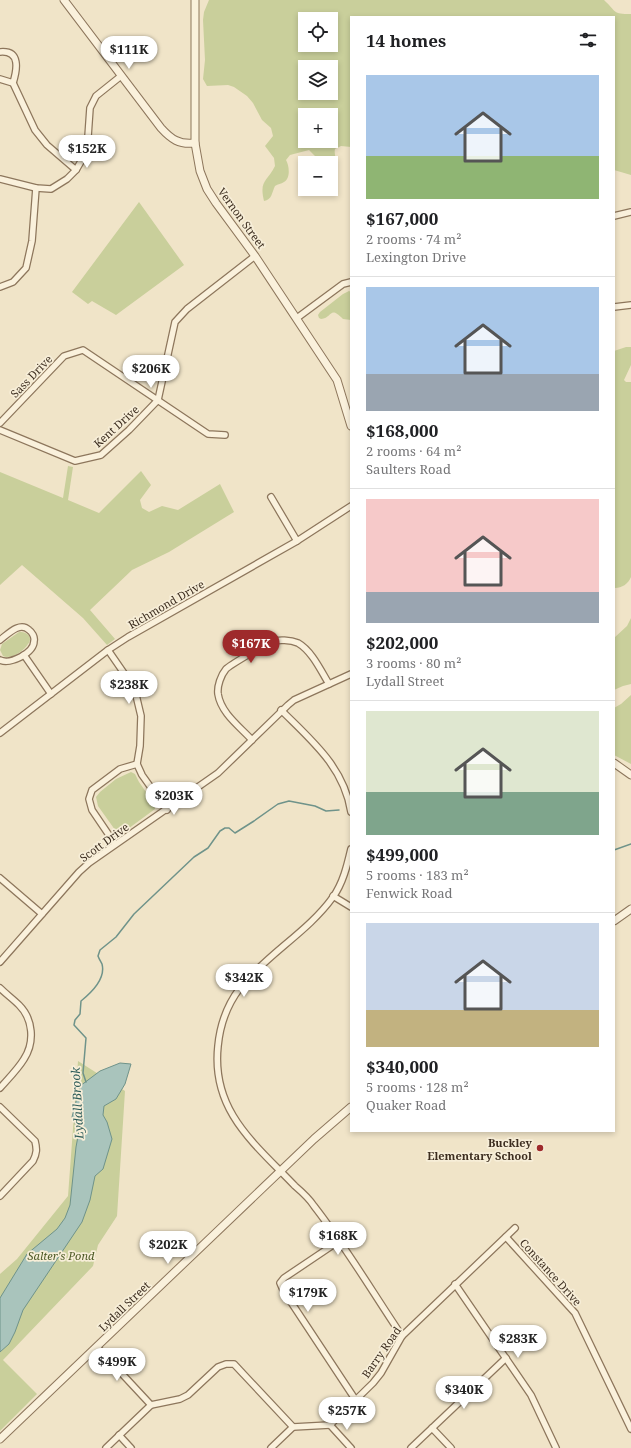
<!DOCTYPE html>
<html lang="en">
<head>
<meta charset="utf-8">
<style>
	body { margin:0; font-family:"Noto Serif",serif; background:#f2f2f2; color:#202124; height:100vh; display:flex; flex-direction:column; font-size:15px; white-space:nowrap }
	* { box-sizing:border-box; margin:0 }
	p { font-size:13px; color:#757577 }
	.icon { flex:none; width:22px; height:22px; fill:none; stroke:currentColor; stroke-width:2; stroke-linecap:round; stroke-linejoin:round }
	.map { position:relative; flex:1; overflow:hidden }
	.panel { position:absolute; left:350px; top:16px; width:265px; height:1116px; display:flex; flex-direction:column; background:#fff; border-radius:0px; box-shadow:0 2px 6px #0003 }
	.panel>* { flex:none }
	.buttons { position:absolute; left:298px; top:12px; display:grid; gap:8px }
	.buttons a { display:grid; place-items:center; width:40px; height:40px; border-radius:0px; background:#fff; box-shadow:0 2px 6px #0003; font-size:20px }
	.price { position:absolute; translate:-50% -34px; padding:0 9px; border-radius:14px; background:#fff; color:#222; font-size:13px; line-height:26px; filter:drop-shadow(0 1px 2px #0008) }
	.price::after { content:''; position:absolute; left:50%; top:24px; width:12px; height:9px; margin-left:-6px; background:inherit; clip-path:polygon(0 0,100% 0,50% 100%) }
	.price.active { background:#9e2a2b; color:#fff }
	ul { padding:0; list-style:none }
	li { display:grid; align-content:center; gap:8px; height:212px; padding:0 16px }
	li+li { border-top:1px solid #e0e0e0 }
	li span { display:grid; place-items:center; height:124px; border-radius:0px; color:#555 }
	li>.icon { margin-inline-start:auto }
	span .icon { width:72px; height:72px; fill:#fffc; stroke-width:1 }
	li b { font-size:17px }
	h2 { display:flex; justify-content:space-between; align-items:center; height:48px; padding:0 16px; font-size:17px }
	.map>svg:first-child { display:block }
</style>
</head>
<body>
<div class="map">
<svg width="631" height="1448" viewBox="0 0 631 1448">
	<rect width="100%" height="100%" fill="#f0e4c8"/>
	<!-- green -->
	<g fill="#c9cf9b" fill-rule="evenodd">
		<path d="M209 0H604C617 12 612 14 631 14V175L614 170V17H351V147L341 146 335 149C333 158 342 165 331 175V163H314L315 156 309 150 290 155 286 160C289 165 291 178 284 182 281 184 278 184 275 186 272 192 272 200 264 201 259 180 267 182 275 166L274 158 265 146 273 136 271 128 262 120 253 103 247 96 234 87 228 85 207 86 203 79 205 60 203 20 204 12ZM305 19H331V45H305ZM305 67H331V93H305ZM305 115H331V141H305Z"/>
		<path d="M139 202 184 265 116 315 92 301 88 304 72 292Z"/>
		<path d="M349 291 351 292V320L343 319C329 305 333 318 321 319L319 318 318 315 320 312 343 294Z"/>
		<path d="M626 347H631V365L624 380 626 382H631V577C628 584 622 588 615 588L614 351Z"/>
		<path d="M68 466 73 467 68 500 99 513 141 471 151 485 140 500 142 508 149 512 162 506 178 510 220 484 234 512 169 552 132 570 90 610 115 639 107 645 83 618 22 565 0 585V472L63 498Z"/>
		<path d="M631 618V684L623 686 614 690V638L627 626Z"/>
		<path d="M19 632C26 631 34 637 28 644 24 651 10 660 3 656L0 650 2 644Z"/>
		<path d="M631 695V764L614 755V708L621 704Z"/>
		<path d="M131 772 135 774 139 782 155 805V809L121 834H118L98 806 96 797 100 792 116 779Z"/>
		<path d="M78 1061 125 1091 117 1216 98 1245 93 1266 3 1360 37 1394 0 1431V1274L17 1259 68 1196Z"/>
	</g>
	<!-- water -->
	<path fill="#a9c4bc" stroke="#6f938a" d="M120 1063 131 1064 125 1084 116 1099 104 1106 103 1115 107 1122 112 1139 103 1169 95 1176 90 1200 82 1222 23 1310 15 1332 9 1344 0 1352V1298L27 1254 57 1229 65 1218 70 1205 76 1147 79 1131 72 1117 80 1086 100 1071Z"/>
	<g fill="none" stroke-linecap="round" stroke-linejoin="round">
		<!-- stream -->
		<g stroke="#6f938a" stroke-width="1.5">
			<path d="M614 850 631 844"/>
			<path d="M86 1082 83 1073 86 1038 74 1025 75 1020 80 1014 81 1001C91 993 106 979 102 964 101 962 99 959 98 956L100 950 116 937 134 914 194 857 208 848 220 831 225 828H229L235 833 254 821 278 804 289 801 315 806 326 811 339 810"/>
		</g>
		<defs>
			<g id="minor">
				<path d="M0 52C21 50 17 70 13 83"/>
				<path d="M0 79 13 83 35 130 47 145 76 170"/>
				<path d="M0 179 36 188 51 189 67 179 76 170 87 151 90 108 96 96 121 76"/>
				<path d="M614 216 631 212"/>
				<path d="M0 287 13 282 26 268 32 241 36 188"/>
				<path d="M614 307 631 305"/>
				<path d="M297 318 343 284 351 282"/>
				<path d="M0 423 64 356 83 350 208 434 225 435"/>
				<path d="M0 430 75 461 101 455 129 430 158 400 175 322 187 309 255 256"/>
				<path d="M271 497 297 541"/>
				<path d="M0 640C8 634 20 621 29 630 32 632 35 637 34 641 34 653 10 665 0 660"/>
				<path d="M108 650 128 679 136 695 141 716 140 746 137 764 142 775 167 810"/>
				<path d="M24 655 51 694"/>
				<path d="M281 710C312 741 344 767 351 812"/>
				<path d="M0 733 108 650 128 637 297 541 351 506"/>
				<path d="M252 740C239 726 221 713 218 694 217 686 221 675 226 669 230 665 264 645 271 642 278 639 291 640 298 643 312 651 321 671 329 684"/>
				<path d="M115 844 92 810 89 799 92 790 120 769 137 764"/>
				<path d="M351 849C347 866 343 883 333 897 308 932 267 954 240 988 227 1005 220 1025 218 1046 211 1111 255 1144 295 1186 302 1192 309 1198 314 1206 346 1247 373 1293 402 1336"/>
				<path d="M0 878 42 914"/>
				<path d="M333 896 351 907"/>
				<path d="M0 962 79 872 89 863 218 773 288 705 294 700 351 674"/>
				<path d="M0 988C6 994 13 999 19 1005 33 1019 35 1042 24 1059 18 1069 8 1079 0 1088"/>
				<path d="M0 1107 35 1141C37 1149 37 1153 33 1161L0 1196"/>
				<path d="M506 1237 575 1313 631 1429"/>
				<path d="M339 1241 284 1278 280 1283 283 1290 355 1399"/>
				<path d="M455 1284 531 1395 556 1448"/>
				<path d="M97 1347 151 1405"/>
				<path d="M330 1425 351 1448"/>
				<path d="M432 1428 451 1448"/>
				<path d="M119 1435 131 1448"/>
				<path d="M106 1448 151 1405 180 1399 188 1395 218 1367 226 1364H234L293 1427"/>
				<path d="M271 1448 293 1427 330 1425 373 1383 381 1373 402 1336 515 1228"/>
				<path d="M411 1448 506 1358"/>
			</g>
			<g id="tertiary">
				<path d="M64 0 161 128C171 139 179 145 195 143"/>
				<path d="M195 0V143L200 171 207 189 216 203 255 256 337 380 351 426"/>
				<path d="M614 763 631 775"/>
				<path d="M614 921 631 909"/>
				<path d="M0 1439 314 1139 351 1107"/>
			</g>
		</defs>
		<!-- minor casing -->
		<use href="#minor" stroke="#8d765c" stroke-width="8"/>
		<!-- tertiary casing -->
		<use href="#tertiary" stroke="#8d765c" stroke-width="9"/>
		<!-- minor -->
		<use href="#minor" stroke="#faf1dc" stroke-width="5.5"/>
		<!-- tertiary -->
		<use href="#tertiary" stroke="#faf1dc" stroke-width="7"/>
	</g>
	<!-- markers -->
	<circle fill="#9e2a2b" stroke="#f7eed8" stroke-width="1.5" cx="540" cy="1148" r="4"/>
	<g text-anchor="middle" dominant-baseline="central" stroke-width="3.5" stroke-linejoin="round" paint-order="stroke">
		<!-- street labels -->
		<g font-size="11" fill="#3d2e20" stroke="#f7eed8">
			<text transform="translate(242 218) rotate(54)">Vernon Street</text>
			<text transform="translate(31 376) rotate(-46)">Sass Drive</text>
			<text transform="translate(116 426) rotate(-42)">Kent Drive</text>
			<text transform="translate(166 604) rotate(-30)">Richmond Drive</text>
			<text transform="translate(104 842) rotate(-36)">Scott Drive</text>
			<text transform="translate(551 1272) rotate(48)">Constance Drive</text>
			<text transform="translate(124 1306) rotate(-44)">Lydall Street</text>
			<text transform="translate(381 1352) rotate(-55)">Barry Road</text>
		</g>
		<!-- poi labels -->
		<g font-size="11" font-weight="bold" fill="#3d2e20" stroke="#f7eed8" text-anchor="end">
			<text x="532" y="1142">Buckley<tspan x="532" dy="13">Elementary School</tspan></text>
		</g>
		<!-- park labels -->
		<g font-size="11" font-style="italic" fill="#4d5a26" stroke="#f7eed8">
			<text x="61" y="1255">Salter's Pond</text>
		</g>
		<!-- water labels -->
		<g font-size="12" font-style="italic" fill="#2f5d5a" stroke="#f7eed8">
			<text transform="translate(77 1103) rotate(-93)">Lydall Brook</text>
		</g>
	</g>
</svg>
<div class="buttons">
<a><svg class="icon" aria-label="locate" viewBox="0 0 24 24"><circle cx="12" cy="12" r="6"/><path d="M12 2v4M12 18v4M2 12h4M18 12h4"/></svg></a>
<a><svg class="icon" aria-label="layers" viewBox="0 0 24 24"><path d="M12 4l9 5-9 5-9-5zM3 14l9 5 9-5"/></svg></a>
<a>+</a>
<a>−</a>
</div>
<b class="price" style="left:129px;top:70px">$111K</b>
<b class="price" style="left:87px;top:169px">$152K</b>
<b class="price" style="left:151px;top:389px">$206K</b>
<b class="price active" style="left:251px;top:664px">$167K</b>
<b class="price" style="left:129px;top:705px">$238K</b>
<b class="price" style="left:174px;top:816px">$203K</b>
<b class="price" style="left:244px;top:998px">$342K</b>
<b class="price" style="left:338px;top:1256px">$168K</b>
<b class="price" style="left:168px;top:1265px">$202K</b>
<b class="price" style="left:308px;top:1313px">$179K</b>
<b class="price" style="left:518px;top:1359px">$283K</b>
<b class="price" style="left:117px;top:1382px">$499K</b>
<b class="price" style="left:464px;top:1410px">$340K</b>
<b class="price" style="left:347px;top:1431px">$257K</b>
<section class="panel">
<h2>14 homes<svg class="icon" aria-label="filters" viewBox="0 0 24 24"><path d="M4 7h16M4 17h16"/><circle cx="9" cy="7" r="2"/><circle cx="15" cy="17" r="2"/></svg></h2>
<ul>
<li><span style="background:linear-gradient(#a9c7e8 65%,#8fb573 0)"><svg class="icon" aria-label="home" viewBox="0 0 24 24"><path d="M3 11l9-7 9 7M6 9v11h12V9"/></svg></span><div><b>$167,000</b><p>2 rooms · 74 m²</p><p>Lexington Drive</p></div></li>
<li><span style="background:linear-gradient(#a9c7e8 70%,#9aa5b1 0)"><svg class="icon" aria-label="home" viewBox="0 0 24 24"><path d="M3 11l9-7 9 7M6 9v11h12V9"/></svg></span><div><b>$168,000</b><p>2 rooms · 64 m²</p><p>Saulters Road</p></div></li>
<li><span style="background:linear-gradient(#f6c9c9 75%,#9aa5b1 0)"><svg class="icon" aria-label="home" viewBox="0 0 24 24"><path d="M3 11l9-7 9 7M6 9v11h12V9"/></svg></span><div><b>$202,000</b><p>3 rooms · 80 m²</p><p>Lydall Street</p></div></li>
<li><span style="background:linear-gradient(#dfe7d0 65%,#7fa58c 0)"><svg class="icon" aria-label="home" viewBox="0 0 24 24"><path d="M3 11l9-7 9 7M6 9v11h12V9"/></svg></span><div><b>$499,000</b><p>5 rooms · 183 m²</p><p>Fenwick Road</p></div></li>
<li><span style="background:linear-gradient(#c9d6e8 70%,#c2b280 0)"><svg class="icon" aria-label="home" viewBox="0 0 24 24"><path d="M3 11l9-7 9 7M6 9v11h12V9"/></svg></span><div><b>$340,000</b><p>5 rooms · 128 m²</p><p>Quaker Road</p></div></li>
</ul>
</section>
</div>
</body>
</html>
